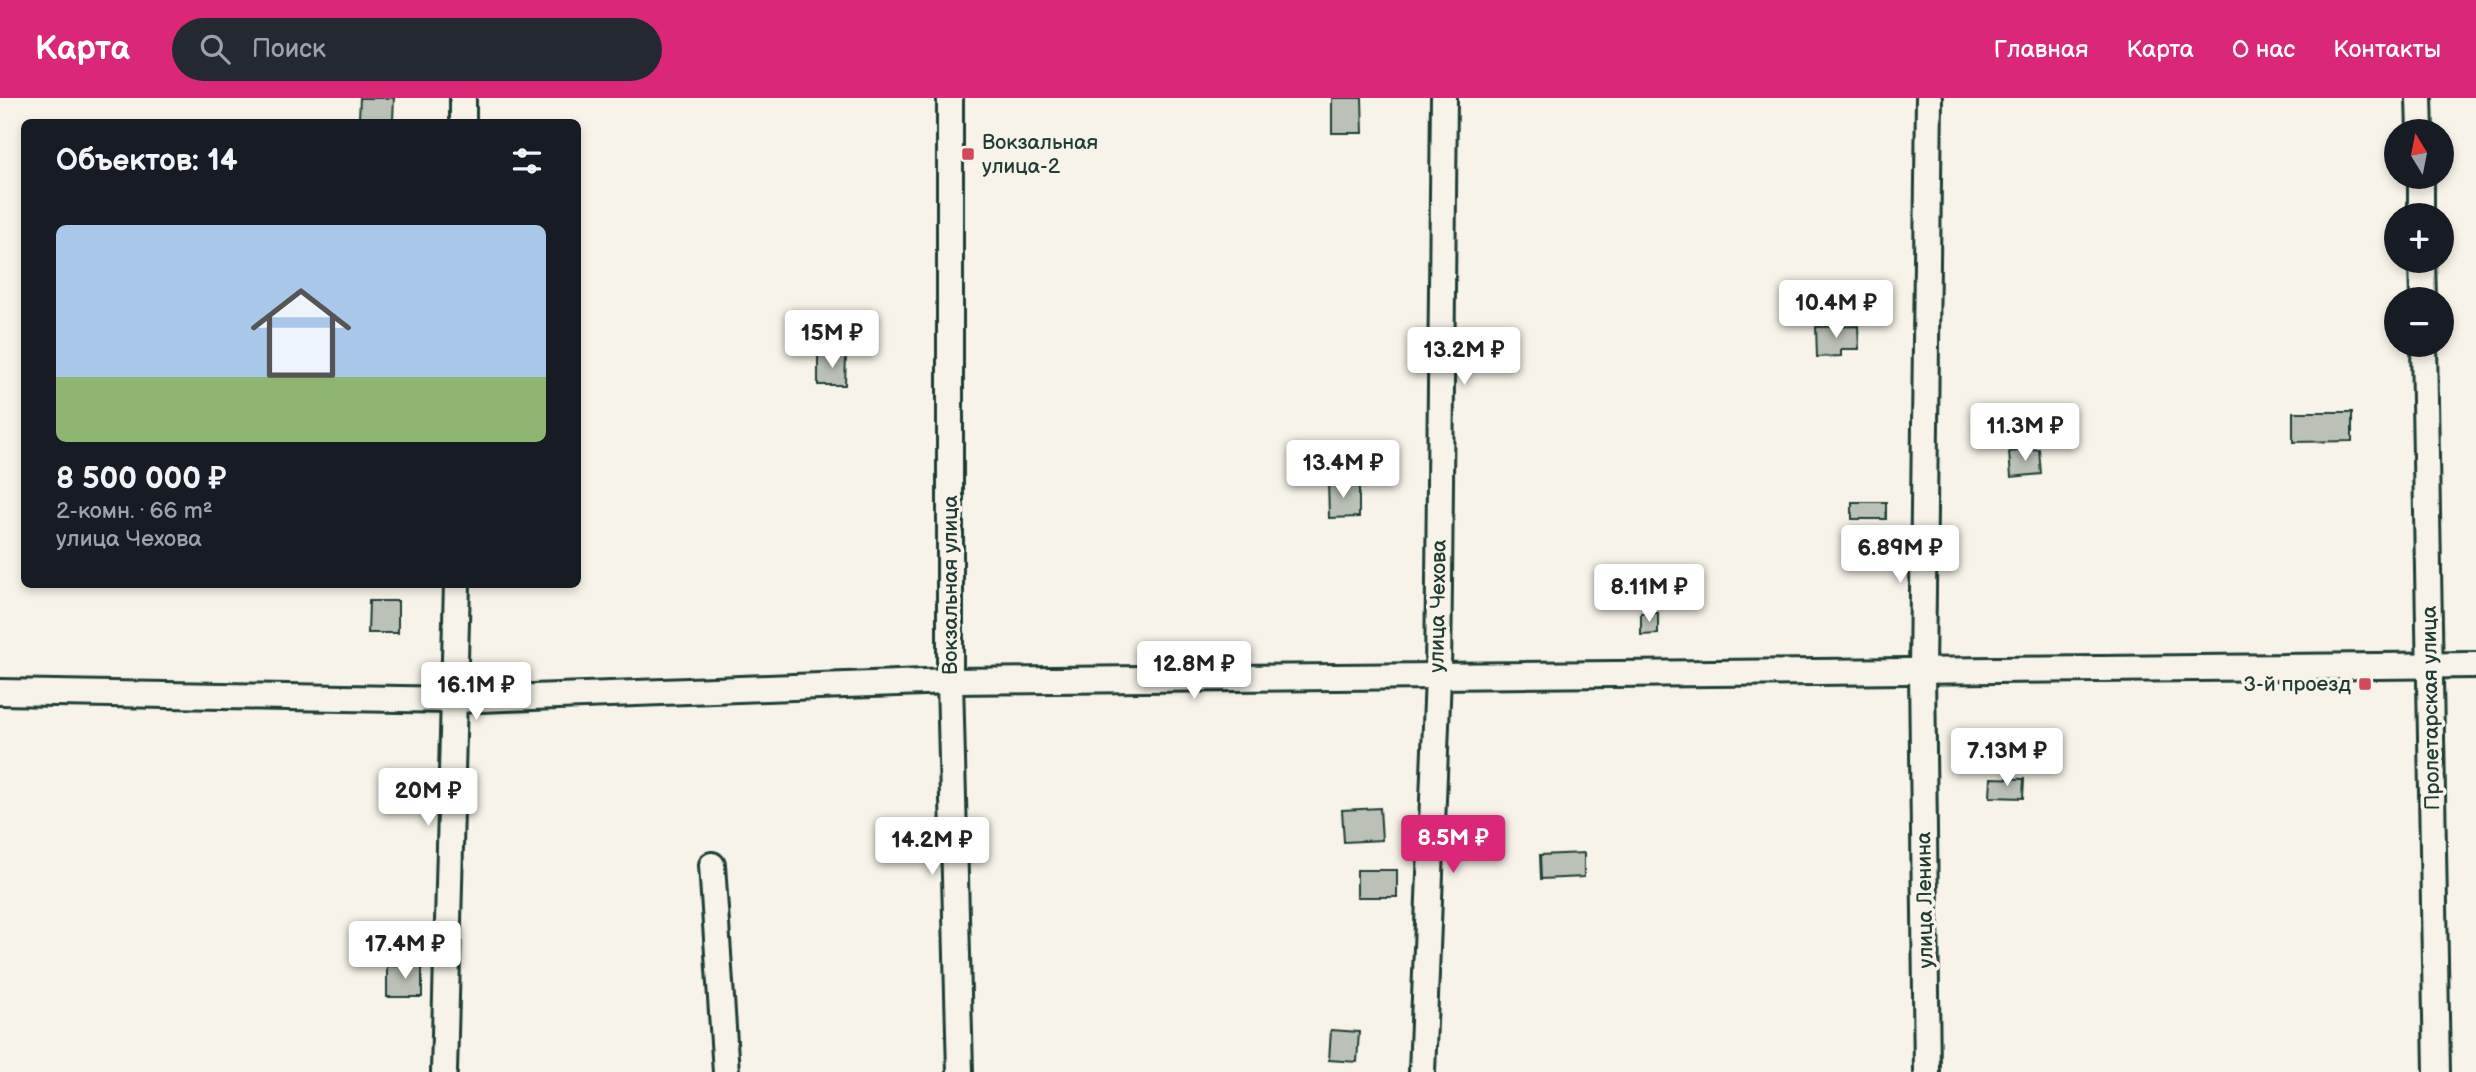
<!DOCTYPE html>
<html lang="ru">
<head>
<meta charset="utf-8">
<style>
	body { margin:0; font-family:"Balsamiq Sans",sans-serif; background:#242831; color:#f1f3f6; height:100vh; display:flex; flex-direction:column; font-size:26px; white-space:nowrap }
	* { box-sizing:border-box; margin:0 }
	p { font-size:23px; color:#9ea1a6 }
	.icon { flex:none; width:38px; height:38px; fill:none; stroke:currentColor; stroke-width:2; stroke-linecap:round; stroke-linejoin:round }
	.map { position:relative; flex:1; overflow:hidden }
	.details { position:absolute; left:21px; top:21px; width:560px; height:469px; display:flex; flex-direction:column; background:#171b24; border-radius:10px; box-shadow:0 4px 10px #0003 }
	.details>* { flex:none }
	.needle { width:46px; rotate:350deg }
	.fabs { position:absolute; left:2384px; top:21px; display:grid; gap:14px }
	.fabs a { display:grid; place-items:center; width:70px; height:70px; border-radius:50%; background:#171b24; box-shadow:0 4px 10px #0003; font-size:35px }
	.price { position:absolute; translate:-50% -60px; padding:0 16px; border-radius:7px; background:#fff; color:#222; font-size:23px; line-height:46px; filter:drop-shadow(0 2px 4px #0008) }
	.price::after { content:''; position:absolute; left:50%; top:42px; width:21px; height:16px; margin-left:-10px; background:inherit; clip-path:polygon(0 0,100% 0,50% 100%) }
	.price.selected { background:#db2777; color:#fff }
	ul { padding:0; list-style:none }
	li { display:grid; align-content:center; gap:14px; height:371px; padding:0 35px }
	li span { display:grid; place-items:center; height:217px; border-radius:10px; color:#555 }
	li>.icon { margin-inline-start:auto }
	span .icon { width:126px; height:126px; fill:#fffc; stroke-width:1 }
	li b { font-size:30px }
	h2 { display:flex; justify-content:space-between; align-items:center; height:84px; padding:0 35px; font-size:30px }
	header { display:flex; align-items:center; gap:42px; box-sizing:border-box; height:98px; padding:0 35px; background:#db2777; color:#fff }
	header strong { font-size:33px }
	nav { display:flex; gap:38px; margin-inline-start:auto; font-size:24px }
	.search { width:490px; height:63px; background:#242831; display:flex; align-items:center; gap:18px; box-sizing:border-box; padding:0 24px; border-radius:38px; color:#9ea1a6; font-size:26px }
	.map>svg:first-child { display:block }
</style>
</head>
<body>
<header>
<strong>Карта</strong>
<div class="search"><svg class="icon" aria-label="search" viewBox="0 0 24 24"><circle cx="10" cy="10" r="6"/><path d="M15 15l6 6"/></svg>Поиск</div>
<nav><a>Главная</a><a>Карта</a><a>О нас</a><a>Контакты</a></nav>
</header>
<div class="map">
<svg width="2476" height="974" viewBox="0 0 2476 974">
	<rect width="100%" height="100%" fill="#f7f3e8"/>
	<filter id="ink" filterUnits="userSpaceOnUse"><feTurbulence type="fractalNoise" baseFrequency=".0143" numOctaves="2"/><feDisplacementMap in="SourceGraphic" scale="14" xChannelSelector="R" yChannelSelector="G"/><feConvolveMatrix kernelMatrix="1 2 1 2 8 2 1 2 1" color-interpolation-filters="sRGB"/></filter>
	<g filter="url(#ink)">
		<!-- building -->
		<g fill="#bbc1b6" stroke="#1f3d34" stroke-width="2">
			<path d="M360 0H394L393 22 359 20Z"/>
			<path d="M1332 0H1362L1363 35H1332Z"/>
			<path d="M1858 228 1859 251H1841V258L1817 259 1816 229Z"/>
			<path d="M818 257H846L845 287H818Z"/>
			<path d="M2293 314H2352V343L2293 344Z"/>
			<path d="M2039 351 2041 376 2011 379 2009 354Z"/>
			<path d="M1328 382H1347V388H1359V419L1329 420Z"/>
			<rect x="1852" y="404" width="34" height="17"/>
			<path d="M369 503H398V535H368Z"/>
			<path d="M1641 515H1658V536L1641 537Z"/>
			<path d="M1991 680 2024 681 2023 700 1990 699Z"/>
			<path d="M1380 710 1382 742 1344 744 1342 712Z"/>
			<path d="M1584 755V779L1541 781 1540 757Z"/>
			<rect x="1357" y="772" width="40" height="27"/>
			<rect x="387" y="868" width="35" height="31"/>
			<path d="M1331 932 1359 934 1357 964 1329 962Z"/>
		</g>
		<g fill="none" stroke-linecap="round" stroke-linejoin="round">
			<defs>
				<g id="minor">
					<path d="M950 0V583L960 974"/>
					<path d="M2419 0 2420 33"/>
					<path d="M463 24V0"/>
					<path d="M2421 79V117"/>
					<path d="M2422 163 2423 201"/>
					<path d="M2424 247 2437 974"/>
					<path d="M0 594 455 602 950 583 2476 567"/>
					<path d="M712 767 726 974"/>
					<path d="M444 974 457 486"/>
					<path d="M1422 974 1438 578 1444 0"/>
					<path d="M1927 974 1922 573 1929 0"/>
				</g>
			</defs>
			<!-- minor casing -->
			<use href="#minor" stroke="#1f3d34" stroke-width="30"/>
			<!-- minor -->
			<use href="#minor" stroke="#f7f3e8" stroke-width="24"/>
		</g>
	</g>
	<!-- markers -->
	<g fill="#d1495b" stroke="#f7f3e8" stroke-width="2.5">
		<rect x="961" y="49" width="14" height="14" rx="3.5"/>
		<rect x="2358" y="579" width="14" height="14" rx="3.5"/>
	</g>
	<g text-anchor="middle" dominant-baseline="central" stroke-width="7" stroke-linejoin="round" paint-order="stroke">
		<!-- poi labels -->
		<g font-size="21" fill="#1f3d34" stroke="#f7f3e8" text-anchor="start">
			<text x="982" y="44">Вокзальная<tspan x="982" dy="24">улица-2</tspan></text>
			<text x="2351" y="586" text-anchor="end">3-й проезд</text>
		</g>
		<!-- street labels -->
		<g font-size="21" fill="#1f3d34" stroke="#f7f3e8">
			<text transform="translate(950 487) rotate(-90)">Вокзальная улица</text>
			<text transform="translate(1438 508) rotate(-89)">улица Чехова</text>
			<text transform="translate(2431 610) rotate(-91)">Пролетарская улица</text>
			<text transform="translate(1925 802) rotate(-91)">улица Ленина</text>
		</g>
	</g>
</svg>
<div class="fabs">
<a><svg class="needle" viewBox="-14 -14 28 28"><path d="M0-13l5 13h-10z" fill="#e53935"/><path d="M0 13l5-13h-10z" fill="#9ea1a6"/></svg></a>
<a>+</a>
<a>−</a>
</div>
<b class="price" style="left:1836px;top:242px">10.4M ₽</b>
<b class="price" style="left:832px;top:272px">15M ₽</b>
<b class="price" style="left:1464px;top:289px">13.2M ₽</b>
<b class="price" style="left:2025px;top:365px">11.3M ₽</b>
<b class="price" style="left:1343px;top:402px">13.4M ₽</b>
<b class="price" style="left:1900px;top:487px">6.89M ₽</b>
<b class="price" style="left:1649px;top:526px">8.11M ₽</b>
<b class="price" style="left:1194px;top:603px">12.8M ₽</b>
<b class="price" style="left:476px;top:624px">16.1M ₽</b>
<b class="price" style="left:2007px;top:690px">7.13M ₽</b>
<b class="price" style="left:428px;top:730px">20M ₽</b>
<b class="price selected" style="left:1453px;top:777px">8.5M ₽</b>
<b class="price" style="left:932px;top:779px">14.2M ₽</b>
<b class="price" style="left:405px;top:883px">17.4M ₽</b>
<section class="details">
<h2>Объектов: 14<svg class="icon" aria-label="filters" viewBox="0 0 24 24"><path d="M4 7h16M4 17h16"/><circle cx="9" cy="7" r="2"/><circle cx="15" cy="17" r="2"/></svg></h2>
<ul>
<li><span style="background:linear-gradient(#a9c7e8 70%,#8fb573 0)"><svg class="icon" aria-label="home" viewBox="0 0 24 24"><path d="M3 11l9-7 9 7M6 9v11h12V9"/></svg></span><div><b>8 500 000 ₽</b><p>2-комн. · 66 m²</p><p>улица Чехова</p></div></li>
</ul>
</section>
</div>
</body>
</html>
